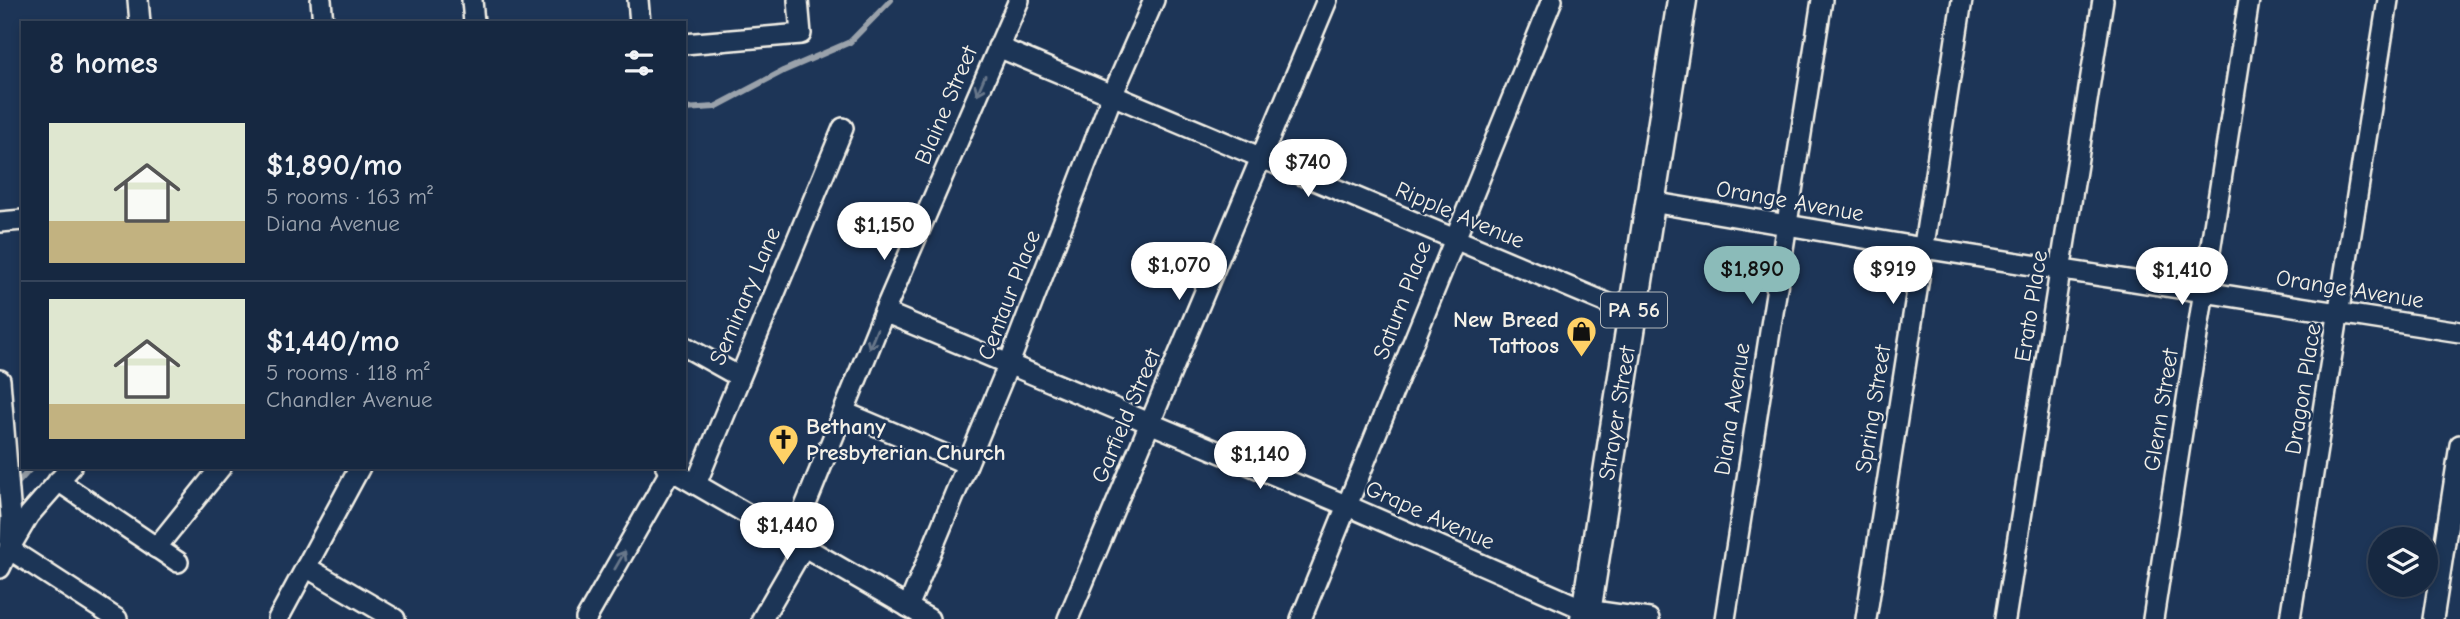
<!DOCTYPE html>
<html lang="en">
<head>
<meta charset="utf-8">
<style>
	body { margin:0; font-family:"Comic Neue",sans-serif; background:#1f3048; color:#f1f3f6; height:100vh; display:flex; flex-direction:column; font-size:26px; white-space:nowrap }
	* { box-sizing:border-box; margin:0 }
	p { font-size:23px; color:#9ea6b1 }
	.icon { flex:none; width:38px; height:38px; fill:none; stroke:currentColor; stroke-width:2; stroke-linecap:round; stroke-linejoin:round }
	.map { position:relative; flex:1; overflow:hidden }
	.details { position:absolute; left:21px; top:21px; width:665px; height:448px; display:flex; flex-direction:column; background:#162841; border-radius:0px; box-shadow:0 4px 10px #0003,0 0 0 2px #35445a }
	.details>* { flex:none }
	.controls { position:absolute; left:2368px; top:527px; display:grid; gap:14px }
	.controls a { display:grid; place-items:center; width:70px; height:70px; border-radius:50%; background:#162841; box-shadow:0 4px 10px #0003,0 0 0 2px #35445a; font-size:35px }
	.price { position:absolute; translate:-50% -60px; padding:0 16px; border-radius:24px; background:#fff; color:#222; font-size:23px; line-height:46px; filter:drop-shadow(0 2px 4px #0008) }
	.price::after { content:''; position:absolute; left:50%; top:42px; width:21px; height:16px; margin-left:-10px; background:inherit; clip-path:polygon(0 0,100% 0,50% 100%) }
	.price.current { background:#8bbbb9; color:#111 }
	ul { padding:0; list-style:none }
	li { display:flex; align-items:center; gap:21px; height:175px; padding:0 28px }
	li+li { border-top:2px solid #35445a }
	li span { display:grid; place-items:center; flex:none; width:196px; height:140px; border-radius:0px; color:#555 }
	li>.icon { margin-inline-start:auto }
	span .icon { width:84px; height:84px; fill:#fffc; stroke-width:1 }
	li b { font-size:30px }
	h2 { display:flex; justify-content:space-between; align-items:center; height:84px; padding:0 28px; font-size:30px }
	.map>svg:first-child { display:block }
</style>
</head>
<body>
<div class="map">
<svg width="2460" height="619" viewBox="0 0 2460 619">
	<rect width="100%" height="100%" fill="#1d3557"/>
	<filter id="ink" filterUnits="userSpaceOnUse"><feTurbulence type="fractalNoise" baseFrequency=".0143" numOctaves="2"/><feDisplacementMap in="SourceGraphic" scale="14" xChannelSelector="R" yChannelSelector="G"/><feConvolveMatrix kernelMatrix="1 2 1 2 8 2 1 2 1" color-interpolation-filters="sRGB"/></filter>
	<g filter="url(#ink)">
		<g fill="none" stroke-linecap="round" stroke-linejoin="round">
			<!-- stream -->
			<g stroke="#9aa2ab" stroke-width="6">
				<path d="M684 109 715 107 783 71 850 42 891 0"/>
				<path d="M14 487 32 467"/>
			</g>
			<defs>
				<g id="minor">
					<path d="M138 0 140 23"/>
					<path d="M321 0 323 23"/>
					<path d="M472 0 474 23"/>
					<path d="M638 0 640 23"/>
					<path d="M684 44 801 34 798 0"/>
					<path d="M998 47 1633 314"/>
					<path d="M1651 202 1923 248 2460 332"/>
					<path d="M0 222 23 220"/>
					<path d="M884 312 1348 506 1586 610 1649 619"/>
					<path d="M684 346 738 376"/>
					<path d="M0 380 11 517 9 549 0 568"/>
					<path d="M844 412 967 464"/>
					<path d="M71 467 29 515 9 549 117 619"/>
					<path d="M666 467 929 619"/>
					<path d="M58 481 178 562"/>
					<path d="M696 484 843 128"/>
					<path d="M791 541 884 312 1019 0"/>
					<path d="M156 548 221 467"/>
					<path d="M306 567 395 619"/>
					<path d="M908 607 1008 366 1112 96 1154 0"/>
					<path d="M278 619 360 467"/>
					<path d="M586 619 671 470"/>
					<path d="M762 619 803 548"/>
					<path d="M1068 619 1327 0"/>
					<path d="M1301 619 1552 0"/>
					<path d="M1725 619 1822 0"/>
					<path d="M1866 619 1962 0"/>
					<path d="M2005 619 2103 0"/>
					<path d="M2153 619 2249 0"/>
					<path d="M2290 619 2388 0"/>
					<path d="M2433 619 2460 445"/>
				</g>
				<path id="highway" d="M1585 619 1682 0"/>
			</defs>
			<!-- minor casing -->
			<use href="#minor" stroke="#f4f1e8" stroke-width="24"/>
			<!-- highway casing -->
			<use href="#highway" stroke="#f4f1e8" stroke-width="33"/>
			<!-- minor -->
			<use href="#minor" stroke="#1d3557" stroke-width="19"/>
			<!-- highway -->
			<use href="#highway" stroke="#1d3557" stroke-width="28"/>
		</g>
		<!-- one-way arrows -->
		<defs><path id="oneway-shaft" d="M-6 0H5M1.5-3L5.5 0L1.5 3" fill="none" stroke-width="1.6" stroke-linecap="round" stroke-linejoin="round" transform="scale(1.75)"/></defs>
		<g stroke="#68778a">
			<use href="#oneway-shaft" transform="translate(981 85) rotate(113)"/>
			<use href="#oneway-shaft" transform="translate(873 339) rotate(112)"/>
			<use href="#oneway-shaft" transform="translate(620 560) rotate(-60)"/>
		</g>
	</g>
	<!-- icons -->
	<defs>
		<symbol id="shop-pin" viewBox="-11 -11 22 30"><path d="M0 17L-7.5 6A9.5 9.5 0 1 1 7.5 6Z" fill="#ffd166" stroke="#1d3557"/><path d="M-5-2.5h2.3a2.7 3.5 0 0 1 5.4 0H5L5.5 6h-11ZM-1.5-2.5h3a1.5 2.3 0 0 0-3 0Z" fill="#111"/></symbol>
		<symbol id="church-pin" viewBox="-11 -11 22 30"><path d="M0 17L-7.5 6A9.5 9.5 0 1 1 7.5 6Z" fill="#ffd166" stroke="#1d3557"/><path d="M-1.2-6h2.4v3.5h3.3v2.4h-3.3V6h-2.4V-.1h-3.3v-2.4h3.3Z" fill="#111"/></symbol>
	</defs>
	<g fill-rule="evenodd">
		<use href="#shop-pin" x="1564" y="314" width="35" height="47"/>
		<use href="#church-pin" x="766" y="422" width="35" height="47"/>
	</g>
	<g text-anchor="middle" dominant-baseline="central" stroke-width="5" stroke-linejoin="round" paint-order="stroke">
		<!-- shield labels -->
		<rect fill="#1d3557" stroke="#b4b9bc" stroke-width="2" x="1601" y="292.5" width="66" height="35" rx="5"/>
		<g font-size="21" font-weight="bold" fill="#f4f1e8">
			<text x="1634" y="310">PA 56</text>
		</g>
		<!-- street labels -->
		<g font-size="23" fill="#f4f1e8" stroke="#1d3557">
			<text transform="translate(946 105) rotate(-67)">Blaine Street</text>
			<text transform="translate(1790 201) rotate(10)">Orange Avenue</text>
			<text transform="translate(1460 215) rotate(23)">Ripple Avenue</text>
			<text transform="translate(2350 289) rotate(9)">Orange Avenue</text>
			<text transform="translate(1009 295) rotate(-69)">Centaur Place</text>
			<text transform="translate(745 296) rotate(-67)">Seminary Lane</text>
			<text transform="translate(1402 300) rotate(-69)">Saturn Place</text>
			<text transform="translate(2031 306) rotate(-81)">Erato Place</text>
			<text transform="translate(2303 389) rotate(-81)">Dragon Place</text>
			<text transform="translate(1732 409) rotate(-81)">Diana Avenue</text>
			<text transform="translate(1873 409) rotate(-81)">Spring Street</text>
			<text transform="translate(2161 410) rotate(-81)">Glenn Street</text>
			<text transform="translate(1617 413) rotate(-81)">Strayer Street</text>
			<text transform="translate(1126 416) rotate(-67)">Garfield Street</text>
			<text transform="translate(1430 515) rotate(24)">Grape Avenue</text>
		</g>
		<!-- poi labels -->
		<g font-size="23" font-weight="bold" fill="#f4f1e8" stroke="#1d3557" text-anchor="end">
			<text x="1559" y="319">New Breed<tspan x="1559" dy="26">Tattoos</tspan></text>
			<text x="806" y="426" text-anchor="start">Bethany<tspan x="806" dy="26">Presbyterian Church</tspan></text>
		</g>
	</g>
</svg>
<div class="controls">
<a><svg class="icon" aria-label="layers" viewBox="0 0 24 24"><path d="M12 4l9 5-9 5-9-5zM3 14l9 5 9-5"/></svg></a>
</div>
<b class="price" style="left:1308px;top:199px">$740</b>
<b class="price" style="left:884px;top:262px">$1,150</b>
<b class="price" style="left:1179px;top:302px">$1,070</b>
<b class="price current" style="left:1752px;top:306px">$1,890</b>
<b class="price" style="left:1893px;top:306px">$919</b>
<b class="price" style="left:2182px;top:307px">$1,410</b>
<b class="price" style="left:1260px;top:491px">$1,140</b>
<b class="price" style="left:787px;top:562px">$1,440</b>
<section class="details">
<h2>8 homes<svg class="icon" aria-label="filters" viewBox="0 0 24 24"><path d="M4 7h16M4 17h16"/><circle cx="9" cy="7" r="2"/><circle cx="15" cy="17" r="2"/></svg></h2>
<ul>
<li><span style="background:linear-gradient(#dfe7d0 70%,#c2b280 0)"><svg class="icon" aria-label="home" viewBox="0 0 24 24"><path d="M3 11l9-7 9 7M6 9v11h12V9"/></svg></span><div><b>$1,890/mo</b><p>5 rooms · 163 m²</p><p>Diana Avenue</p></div></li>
<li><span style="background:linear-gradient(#dfe7d0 75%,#c2b280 0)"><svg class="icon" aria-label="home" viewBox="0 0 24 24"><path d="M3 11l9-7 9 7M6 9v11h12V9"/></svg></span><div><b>$1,440/mo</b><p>5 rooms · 118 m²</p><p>Chandler Avenue</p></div></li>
</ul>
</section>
</div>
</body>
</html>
